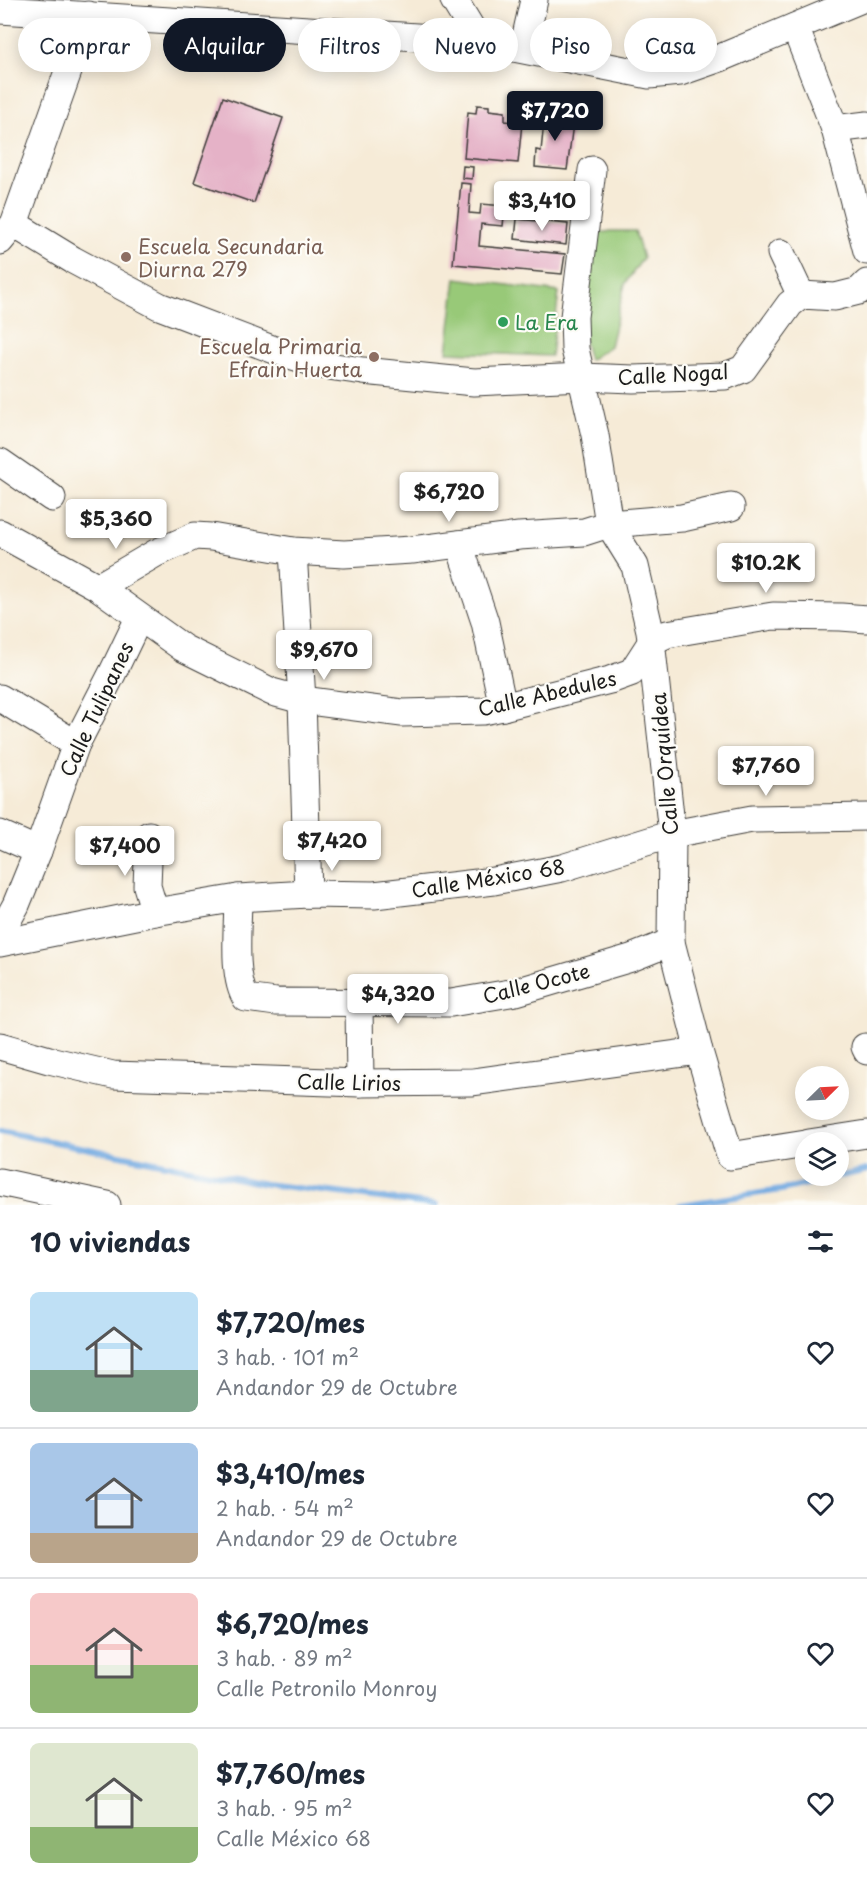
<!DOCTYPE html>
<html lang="es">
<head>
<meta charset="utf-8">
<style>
	body { margin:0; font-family:"Playpen Sans",sans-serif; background:#f2f2f3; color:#1f2937; height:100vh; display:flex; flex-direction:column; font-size:22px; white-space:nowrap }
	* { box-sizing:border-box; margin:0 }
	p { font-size:20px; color:#747a83 }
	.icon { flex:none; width:33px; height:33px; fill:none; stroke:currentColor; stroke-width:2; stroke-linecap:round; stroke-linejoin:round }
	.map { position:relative; height:1205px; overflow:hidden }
	.panel { display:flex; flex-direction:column; background:#fff; flex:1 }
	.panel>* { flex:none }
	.guide { position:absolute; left:18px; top:18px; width:831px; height:54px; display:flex; gap:12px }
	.needle { width:39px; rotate:66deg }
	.fabs { position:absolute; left:795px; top:1066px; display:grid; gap:12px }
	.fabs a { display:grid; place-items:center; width:54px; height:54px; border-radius:50%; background:#fff; box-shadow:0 3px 15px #0003; font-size:30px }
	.price { position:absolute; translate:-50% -51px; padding:0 14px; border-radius:6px; background:#fff; color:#222; font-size:20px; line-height:39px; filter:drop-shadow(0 2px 3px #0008) }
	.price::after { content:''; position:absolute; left:50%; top:36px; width:18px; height:14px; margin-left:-9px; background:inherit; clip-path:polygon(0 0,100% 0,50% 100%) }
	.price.current { background:#111827; color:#fff }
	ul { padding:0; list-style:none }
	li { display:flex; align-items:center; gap:18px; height:150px; padding:0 30px }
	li+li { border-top:2px solid #e0e1e3 }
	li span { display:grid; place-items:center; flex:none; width:168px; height:120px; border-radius:9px; color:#555 }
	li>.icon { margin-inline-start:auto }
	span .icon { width:72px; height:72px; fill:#fffc; stroke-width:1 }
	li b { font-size:26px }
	h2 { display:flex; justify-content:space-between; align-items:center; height:72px; padding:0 30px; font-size:26px }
	.pill { padding:0 21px; border-radius:27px; background:#fff; box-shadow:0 3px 15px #0003; font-size:21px; line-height:54px }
	.pill.current { background:#111827; color:#fff }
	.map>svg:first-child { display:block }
</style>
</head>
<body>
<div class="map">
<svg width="867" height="1205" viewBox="0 0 867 1205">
	<rect width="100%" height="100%" fill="#fdfcf7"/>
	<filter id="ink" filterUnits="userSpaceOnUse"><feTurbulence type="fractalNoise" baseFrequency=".0167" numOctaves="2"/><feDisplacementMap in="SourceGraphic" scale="12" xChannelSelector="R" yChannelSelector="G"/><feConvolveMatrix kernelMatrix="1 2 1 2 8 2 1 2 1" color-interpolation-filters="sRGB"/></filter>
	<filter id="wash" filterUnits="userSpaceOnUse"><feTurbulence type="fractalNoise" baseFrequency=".008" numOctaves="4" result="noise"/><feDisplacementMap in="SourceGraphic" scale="24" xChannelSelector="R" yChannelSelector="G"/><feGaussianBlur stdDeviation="1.35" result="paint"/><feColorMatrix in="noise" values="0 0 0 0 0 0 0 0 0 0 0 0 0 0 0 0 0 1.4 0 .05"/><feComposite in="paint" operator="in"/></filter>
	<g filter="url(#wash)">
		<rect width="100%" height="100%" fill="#f6ebd7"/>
		<!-- green -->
		<g fill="#98c978" stroke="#5a724a" stroke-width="1.5">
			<path d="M611 231H635L643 258 625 284 610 346 589 360 579 324 589 235Z"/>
			<path d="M456 278 559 292 551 356 447 352Z"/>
		</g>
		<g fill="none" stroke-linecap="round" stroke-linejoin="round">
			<!-- stream -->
			<g stroke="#73aae1" stroke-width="6">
				<path d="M0 1131 265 1184 437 1205"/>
				<path d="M680 1205 781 1190 867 1170"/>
			</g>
		</g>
		<g id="blocks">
			<!-- building -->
			<g fill="#e5b2c7">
				<path d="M223 97 283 118 254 203 194 182Z"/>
				<path d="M477 105 489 106V110L505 112V121L522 123 518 163 464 158 468 112 476 113Z"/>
				<path d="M545 112 574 116 567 170 535 167 536 150 541 151Z"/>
				<path d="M463 166 473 167 472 179 462 178Z"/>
				<path d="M461 183 471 184 469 213 480 214 481 204 505 206 503 226 481 224 479 246 565 254 562 274 453 264Z"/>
				<path d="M549 189 565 191 562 214 547 212Z"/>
				<path d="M528 191 545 192 544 208 527 207Z"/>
				<path d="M517 219 568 224 566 245 515 239Z"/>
			</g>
		</g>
	</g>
	<g filter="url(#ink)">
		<use href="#blocks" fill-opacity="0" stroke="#3d3b38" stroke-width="1.5"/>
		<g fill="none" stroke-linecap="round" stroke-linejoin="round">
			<defs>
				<g id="minor">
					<path d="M454 0 479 41"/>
					<path d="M0 10 479 41 649 75 680 72 720 58 859 0"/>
					<path d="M795 27 835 129 867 251"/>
					<path d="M523 49 534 0"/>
					<path d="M835 129 867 125"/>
					<path d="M592 170 574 317 575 349 595 435 609 524 635 566 650 631 672 834 671 942 699 1051 730 1156 806 1144"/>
					<path d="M14 224 73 260 159 306 277 351 321 365 363 371 474 382 582 377 633 379 725 376 743 369 790 304 802 295 835 297 859 291 867 283"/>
					<path d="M0 241 14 224 88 15"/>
					<path d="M781 253 797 287 802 295"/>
					<path d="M0 462 52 498"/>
					<path d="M0 533 98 587 183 648 272 692 302 700 402 713 483 711 503 707 610 680 632 672 652 641 667 634 773 616 841 617 867 619"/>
					<path d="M459 544 485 622 503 707"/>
					<path d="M293 551 302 700 308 894"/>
					<path d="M98 587 156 553 195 536 211 537 293 551 344 554 412 550 519 536 584 532 609 524 682 518 731 507"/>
					<path d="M0 698 76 744"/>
					<path d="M0 834 38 851"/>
					<path d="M149 835 147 886 155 912"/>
					<path d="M238 898C238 925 232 977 246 998L276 1002 451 1003 516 992 631 958 671 942"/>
					<path d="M0 934 16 905 38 851 76 744 113 672 139 618"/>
					<path d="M0 943 155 912 238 898 308 894 374 895 494 881 562 868 672 834 752 819 867 817"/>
					<path d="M359 1003 360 1083"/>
					<path d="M0 1046 49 1060 113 1075 360 1083 473 1082 699 1051"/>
					<path d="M865 1047 867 1051"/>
					<path d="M809 1143 867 1134"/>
					<path d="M0 1182 107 1205"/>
				</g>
			</defs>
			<!-- minor casing -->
			<use href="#minor" stroke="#3d3b38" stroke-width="29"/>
			<!-- minor -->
			<use href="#minor" stroke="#fff" stroke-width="27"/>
		</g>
	</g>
	<!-- markers -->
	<g fill="#8d6e63" stroke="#fdfcf7" stroke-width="2">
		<circle cx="126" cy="257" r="6"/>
		<circle cx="374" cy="357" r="6"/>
	</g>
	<circle fill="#2e9e5b" stroke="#fdfcf7" stroke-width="2" cx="503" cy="322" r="6"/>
	<g text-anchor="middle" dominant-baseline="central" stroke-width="4.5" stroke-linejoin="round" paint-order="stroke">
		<!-- education labels -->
		<g font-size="20" fill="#785e54" stroke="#fdfcf7" text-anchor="start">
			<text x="138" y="246">Escuela Secundaria<tspan x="138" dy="23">Diurna 279</tspan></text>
			<text x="362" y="346" text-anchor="end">Escuela Primaria<tspan x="362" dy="23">Efrain Huerta</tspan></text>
		</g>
		<!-- leisure labels -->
		<g font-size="20" fill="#27864d" stroke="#fdfcf7" text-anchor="start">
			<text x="515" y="322">La Era</text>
		</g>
		<!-- street labels -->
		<g font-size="20" fill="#1c1c1c" stroke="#fdfcf7">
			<text transform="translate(673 374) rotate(-3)">Calle Nogal</text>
			<text transform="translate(547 693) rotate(-13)">Calle Abedules</text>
			<text transform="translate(96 709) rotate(-65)">Calle Tulipanes</text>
			<text transform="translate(664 764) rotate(-95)">Calle Orquídea</text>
			<text transform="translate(488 878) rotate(-9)">Calle México 68</text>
			<text transform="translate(536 983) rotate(-14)">Calle Ocote</text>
			<text transform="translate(349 1082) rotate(1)">Calle Lirios</text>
		</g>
	</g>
</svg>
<div class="fabs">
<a><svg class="needle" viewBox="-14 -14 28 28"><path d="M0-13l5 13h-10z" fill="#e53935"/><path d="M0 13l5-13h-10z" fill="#747a83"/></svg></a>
<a><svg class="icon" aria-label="layers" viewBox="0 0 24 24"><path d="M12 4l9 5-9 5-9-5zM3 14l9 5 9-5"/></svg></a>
</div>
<b class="price current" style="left:555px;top:142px">$7,720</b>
<b class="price" style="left:542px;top:232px">$3,410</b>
<b class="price" style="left:449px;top:523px">$6,720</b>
<b class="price" style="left:116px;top:550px">$5,360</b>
<b class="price" style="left:766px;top:594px">$10.2K</b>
<b class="price" style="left:324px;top:681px">$9,670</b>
<b class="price" style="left:766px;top:797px">$7,760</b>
<b class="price" style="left:332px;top:872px">$7,420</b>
<b class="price" style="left:125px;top:877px">$7,400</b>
<b class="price" style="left:398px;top:1025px">$4,320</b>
<div class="guide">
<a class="pill">Comprar</a>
<a class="pill current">Alquilar</a>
<a class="pill">Filtros</a>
<a class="pill">Nuevo</a>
<a class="pill">Piso</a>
<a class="pill">Casa</a>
</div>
</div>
<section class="panel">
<h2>10 viviendas<svg class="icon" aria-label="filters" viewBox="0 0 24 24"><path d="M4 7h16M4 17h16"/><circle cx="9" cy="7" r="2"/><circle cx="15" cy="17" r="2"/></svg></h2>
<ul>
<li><span style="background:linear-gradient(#bfe0f5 65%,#7fa58c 0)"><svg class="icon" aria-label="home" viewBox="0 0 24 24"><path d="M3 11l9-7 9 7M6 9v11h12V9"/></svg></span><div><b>$7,720/mes</b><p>3 hab. · 101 m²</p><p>Andandor 29 de Octubre</p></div><svg class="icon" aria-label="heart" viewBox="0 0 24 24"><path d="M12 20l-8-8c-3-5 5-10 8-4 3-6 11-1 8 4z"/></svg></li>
<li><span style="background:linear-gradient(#a9c7e8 75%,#b9a48a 0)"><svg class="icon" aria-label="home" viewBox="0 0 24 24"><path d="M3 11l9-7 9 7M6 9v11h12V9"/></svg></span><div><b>$3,410/mes</b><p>2 hab. · 54 m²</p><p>Andandor 29 de Octubre</p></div><svg class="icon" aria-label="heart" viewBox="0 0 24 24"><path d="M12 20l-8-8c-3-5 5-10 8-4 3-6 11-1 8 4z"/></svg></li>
<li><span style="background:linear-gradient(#f6c9c9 60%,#8fb573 0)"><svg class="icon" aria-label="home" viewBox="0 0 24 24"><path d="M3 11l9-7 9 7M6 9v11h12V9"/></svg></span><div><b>$6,720/mes</b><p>3 hab. · 89 m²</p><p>Calle Petronilo Monroy</p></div><svg class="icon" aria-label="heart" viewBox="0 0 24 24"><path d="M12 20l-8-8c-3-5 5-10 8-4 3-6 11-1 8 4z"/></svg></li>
<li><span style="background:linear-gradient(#dfe7d0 70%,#8fb573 0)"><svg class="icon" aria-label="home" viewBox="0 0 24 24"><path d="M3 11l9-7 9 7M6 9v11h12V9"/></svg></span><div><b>$7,760/mes</b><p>3 hab. · 95 m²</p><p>Calle México 68</p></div><svg class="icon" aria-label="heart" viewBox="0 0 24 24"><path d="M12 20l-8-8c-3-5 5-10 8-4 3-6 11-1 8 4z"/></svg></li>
</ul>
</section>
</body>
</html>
